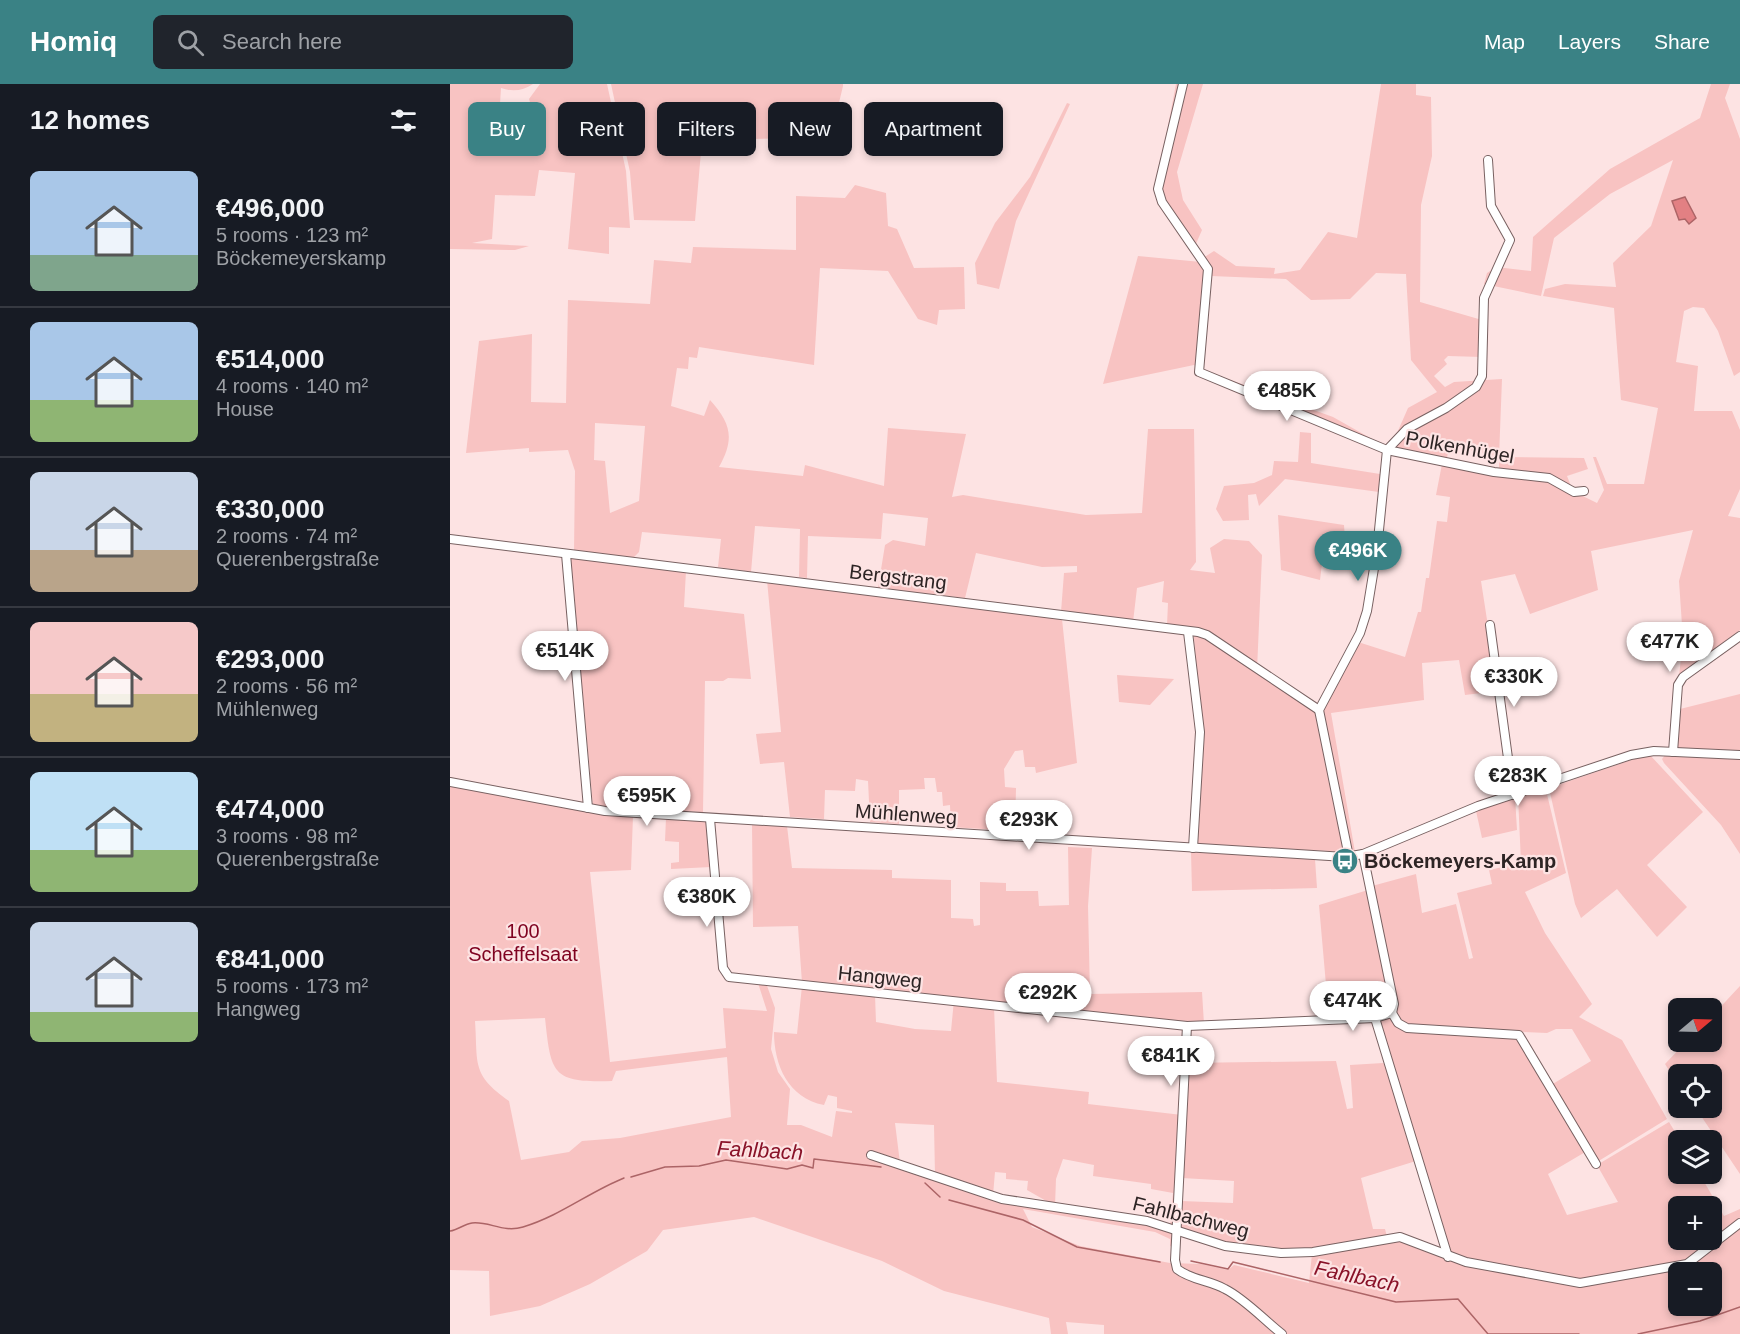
<!DOCTYPE html>
<html lang="en">
<head>
<meta charset="utf-8">
<style>
	body { margin:0; font-family:Arial,sans-serif; background:#20242c; color:#f1f3f6; height:100vh; display:flex; flex-direction:column; font-size:22px; white-space:nowrap }
	* { box-sizing:border-box; margin:0 }
	p { font-size:20px; color:#9ea1a6 }
	.icon { flex:none; width:33px; height:33px; fill:none; stroke:currentColor; stroke-width:2; stroke-linecap:round; stroke-linejoin:round }
	.map { position:relative; flex:1; overflow:hidden }
	.side { display:flex; flex-direction:column; background:#171b24; width:450px }
	.side>* { flex:none }
	.top-card { position:absolute; left:18px; top:18px; width:570px; height:54px; display:flex; gap:12px }
	.needle { width:39px; rotate:71deg }
	.buttons { position:absolute; left:1218px; top:914px; display:grid; gap:12px }
	.buttons a { display:grid; place-items:center; width:54px; height:54px; border-radius:9px; background:#171b24; box-shadow:0 3px 9px #0003; font-size:30px }
	.price { position:absolute; translate:-50% -51px; padding:0 14px; border-radius:21px; background:#fff; color:#222; font-size:20px; line-height:39px; filter:drop-shadow(0 2px 3px #0008) }
	.price::after { content:''; position:absolute; left:50%; top:36px; width:18px; height:14px; margin-left:-9px; background:inherit; clip-path:polygon(0 0,100% 0,50% 100%) }
	.price.on { background:#3a8285; color:#fff }
	ul { padding:0; list-style:none }
	li { display:flex; align-items:center; gap:18px; height:150px; padding:0 30px }
	li+li { border-top:2px solid #363941 }
	li span { display:grid; place-items:center; flex:none; width:168px; height:120px; border-radius:9px; color:#555 }
	li>.icon { margin-inline-start:auto }
	span .icon { width:72px; height:72px; fill:#fffc; stroke-width:1 }
	li b { font-size:26px }
	h2 { display:flex; justify-content:space-between; align-items:center; height:72px; padding:0 30px; font-size:26px }
	.chip { padding:0 21px; border-radius:9px; background:#171b24; box-shadow:0 3px 9px #0003; font-size:21px; line-height:54px }
	.chip.on { background:#3a8285; color:#fff }
	header { display:flex; align-items:center; gap:36px; box-sizing:border-box; height:84px; padding:0 30px; background:#3a8285; color:#fff }
	header strong { font-size:28px }
	nav { display:flex; gap:33px; margin-inline-start:auto; font-size:21px }
	.search { width:420px; height:54px; background:#20242c; display:flex; align-items:center; gap:15px; box-sizing:border-box; padding:0 21px; border-radius:9px; color:#9ea1a6; font-size:22px }
	main { display:flex; flex:1; min-height:0 }
	.map>svg:first-child { display:block }
</style>
</head>
<body>
<header>
<strong>Homiq</strong>
<div class="search"><svg class="icon" aria-label="search" viewBox="0 0 24 24"><circle cx="10" cy="10" r="6"/><path d="M15 15l6 6"/></svg>Search here</div>
<nav><a>Map</a><a>Layers</a><a>Share</a></nav>
</header>
<main>
<section class="side">
<h2>12 homes<svg class="icon" aria-label="filters" viewBox="0 0 24 24"><path d="M4 7h16M4 17h16"/><circle cx="9" cy="7" r="2"/><circle cx="15" cy="17" r="2"/></svg></h2>
<ul>
<li><span style="background:linear-gradient(#a9c7e8 70%,#7fa58c 0)"><svg class="icon" aria-label="home" viewBox="0 0 24 24"><path d="M3 11l9-7 9 7M6 9v11h12V9"/></svg></span><div><b>€496,000</b><p>5 rooms · 123 m²</p><p>Böckemeyerskamp</p></div></li>
<li><span style="background:linear-gradient(#a9c7e8 65%,#8fb573 0)"><svg class="icon" aria-label="home" viewBox="0 0 24 24"><path d="M3 11l9-7 9 7M6 9v11h12V9"/></svg></span><div><b>€514,000</b><p>4 rooms · 140 m²</p><p>House</p></div></li>
<li><span style="background:linear-gradient(#c9d6e8 65%,#b9a48a 0)"><svg class="icon" aria-label="home" viewBox="0 0 24 24"><path d="M3 11l9-7 9 7M6 9v11h12V9"/></svg></span><div><b>€330,000</b><p>2 rooms · 74 m²</p><p>Querenbergstraße</p></div></li>
<li><span style="background:linear-gradient(#f6c9c9 60%,#c2b280 0)"><svg class="icon" aria-label="home" viewBox="0 0 24 24"><path d="M3 11l9-7 9 7M6 9v11h12V9"/></svg></span><div><b>€293,000</b><p>2 rooms · 56 m²</p><p>Mühlenweg</p></div></li>
<li><span style="background:linear-gradient(#bfe0f5 65%,#8fb573 0)"><svg class="icon" aria-label="home" viewBox="0 0 24 24"><path d="M3 11l9-7 9 7M6 9v11h12V9"/></svg></span><div><b>€474,000</b><p>3 rooms · 98 m²</p><p>Querenbergstraße</p></div></li>
<li><span style="background:linear-gradient(#c9d6e8 75%,#8fb573 0)"><svg class="icon" aria-label="home" viewBox="0 0 24 24"><path d="M3 11l9-7 9 7M6 9v11h12V9"/></svg></span><div><b>€841,000</b><p>5 rooms · 173 m²</p><p>Hangweg</p></div></li>
</ul>
</section>
<div class="map">
<svg width="1290" height="1250" viewBox="0 0 1290 1250">
	<rect width="100%" height="100%" fill="#fde3e3"/>
	<!-- green -->
	<g fill="#f8c3c2" fill-rule="evenodd">
		<path d="M0 0H83C73 7 62 8 51 4L48 51 88 43 79 15 90 0H157L176 87 180 144 159 143V170L118 165 125 89 89 86 85 112 45 111 42 155 22 159 79 162 65 166 0 165Z"/>
		<path d="M161 0H393V2L382 48 345 54 252 56 245 137 184 136 180 88Z"/>
		<path d="M726 0H753L727 88 733 116 752 146 745 162 753 174 764 167 786 182 825 184 824 190 850 186 878 148 907 154 931 0H966V11L981 13 982 72 971 121 970 218 1032 236V273L998 272 994 276 997 280 984 292 995 303 1004 298 1052 295 1049 373 1134 374 1138 385 1117 392 1121 402 1103 392 1098 395 1147 419 1154 406 1143 373H1146L1157 400H1194L1208 324 1171 316 1164 224 1093 212 1095 205 1115 200 1166 203 1163 179 1201 142 1223 76 1160 110 1104 154 1091 212 1034 200 1037 189 1046 183 1081 187 1083 153 1160 85 1250 34 1261 0H1280L1275 14 1290 55V288L1284 292 1268 247 1254 224 1243 223 1234 227 1226 278 1248 282 1244 327H1282L1290 346V405L1278 432 1290 434V546L1229 592 1233 556 1229 497 1243 446 1141 467 1148 506 1080 530 1065 490 1031 497 1048 607 1015 611 1009 576 972 579 974 616 881 629 905 768 745 762 753 651 743 545 717 541 718 519 712 518 714 497 687 504 683 538 611 528 614 489 627 488V482L592 483 526 469 515 514 428 504 435 461 443 456 475 462 478 434 433 429 431 455 358 452 357 494 349 493 350 445 305 442 301 488 268 483 271 455 192 448 189 468 183 474 124 468 125 387 118 366 79 368V364L16 369 29 257 82 250 81 318 116 319 118 216 200 220 204 176 241 179 243 163 346 166V112L395 114 405 101 436 109 438 142 447 145 464 184 514 183 515 225 489 226 487 241 468 235 438 187 370 184 364 281 249 263 247 274 239 273 238 285 227 284 221 322 254 332 260 316C281 339 285 355 269 383L353 392 355 381 434 402 438 344 516 350 502 413 513 411 636 431 692 429 698 345H744L746 478 740 486 765 489 760 464 774 455 799 457 812 471 807 586 872 625 908 558 955 573 968 528H971L976 494H979L987 437 997 438 1000 413 986 411 992 380 1049 390V373L1000 362 996 377 940 365 958 324 987 308 961 276 956 190 926 189 900 215 861 216 836 195 761 192 750 285 883 333 922 355V359L751 287 744 281 653 300 688 172 751 178 706 105ZM145 339 195 342 189 417 160 429 155 377 144 376Z"/>
		<path d="M617 19 620 20 566 137 549 205 527 200 525 179 545 139 580 93Z"/>
		<path d="M850 348 861 349V379L930 390 929 408 835 395 809 422 806 410 798 411 799 436 773 437 766 425 774 402 804 399 822 391 824 377 848 378Z"/>
		<path d="M828 431 894 441 895 455H875L870 496 831 486Z"/>
		<path d="M120 474 236 487 234 523 294 530 301 595 278 594 273 597H255L253 728 143 722Z"/>
		<path d="M317 496 612 535 627 679 586 689 585 683H575L573 666 565 667 554 685 555 703 566 704 565 747 501 743 500 721 493 722 492 708H487L485 694H474L475 705 449 706V740L420 738 418 697 406 695 405 707 375 706 374 735 340 733 334 678 310 680 306 650 331 648Z"/>
		<path d="M667 591 724 595 700 621 669 618Z"/>
		<path d="M1290 610V668L1225 664 1230 625Z"/>
		<path d="M1199 670 1253 728 1197 781 1237 823 1207 853 1167 805 1131 834 1125 820 1099 704Z"/>
		<path d="M1216 670 1290 675V770L1271 741 1214 679 1212 675Z"/>
		<path d="M0 701 183 732 181 786 140 788 160 978 276 964 273 924 317 927 308 899H316L325 924 321 965 328 988 340 1005 337 1041H351L382 1053 386 1027 402 1029V1027L387 1024V1013L378 1011 374 1021C338 1014 324 981 324 948L347 950 352 902 425 911 426 938 465 945 501 947 504 916 352 899 348 842 303 843 302 739 337 742 342 784 442 786V794L501 796V834L523 835 524 842 530 841V798L556 799V807H588L589 822 619 821 618 763 642 764 638 822 640 910 752 908 754 940 544 923 547 998 639 1008 638 1020 732 1031 737 979 886 977 897 1025 903 1024 900 981 933 979 937 982 966 1077 911 1094 923 1145H935L937 1153C903 1159 865 1169 830 1168 796 1166 762 1157 729 1148L731 1117 783 1119 784 1097 732 1094 727 1147 720 1143 723 1109 701 1105V1100L643 1092 644 1081 613 1075 606 1095 605 1122 577 1106 578 1097 556 1095V1089L545 1088 543 1111 485 1091 484 1041 445 1039 450 1079 552 1116 708 1141 727 1149 725 1164 720 1162V1155L705 1148 573 1125 582 1143 630 1162 720 1179 751 1180 778 1186 784 1181 859 1199 862 1170 949 1155 998 1174 1131 1200 1226 1186 1238 1181 1290 1141V1250H654V1241L616 1238 618 1250H601L599 1234 494 1207 432 1177 304 1133 213 1146 197 1167 140 1200 90 1222 40 1232 39 1187 0 1186ZM95 934C101 990 102 999 162 997L166 987 277 973 281 1033 170 1054 132 1057 119 1068 71 1076 59 1017C21 990 28 980 25 937ZM1228 1188H1262V1221H1228Z"/>
		<path d="M1095 702 1116 789 1075 808 1095 849 1142 920 1129 933 1172 956 1217 1035 1147 1078 1101 1001 1141 977 1122 945H1106L1097 949 958 943 943 929 922 802 966 790 972 829 1006 820 1019 875 1023 874 1007 809 1042 800 1039 786 1071 779 1068 712Z"/>
		<path d="M1065 713 1067 746 1032 754 1026 727Z"/>
		<path d="M216 734 257 738 261 783 221 785V779L229 778V758L215 757Z"/>
		<path d="M741 768 865 775 867 804 742 807Z"/>
		<path d="M918 806 943 921 941 928 879 935 869 821Z"/>
		<path d="M1290 902V1090L1245 1023H1262V990H1228V1000L1215 980 1237 957H1262V932Z"/>
		<path d="M942 933 947 940 1068 952 1137 1067 1098 1090 1117 1131 1168 1118 1147 1081 1219 1038 1230 1056 1228 1089H1249L1274 1132 1290 1125V1138L1237 1178 1130 1197 1000 1171 927 937ZM1228 1122H1262V1155H1228Z"/>
	</g>
	<!-- water -->
	<path fill="#e28083" stroke="#ac6466" stroke-width="1.5" d="M1235 113 1246 134 1239 140 1235 135 1229 136 1222 117Z"/>
	<g fill="none" stroke-linecap="round" stroke-linejoin="round">
		<!-- stream -->
		<g stroke="#ac6466" stroke-width="1.5">
			<path d="M181 1093 215 1083 249 1082 276 1076 337 1085 352 1081 363 1084 364 1075 431 1083"/>
			<path d="M475 1099 490 1113"/>
			<path d="M499 1116 573 1136 627 1163 710 1178"/>
			<path d="M0 1147C8 1146 14 1140 22 1139 39 1137 53 1149 73 1143 110 1132 139 1108 174 1094"/>
			<path d="M741 1177 778 1185 783 1178 946 1218 1008 1215 1038 1250H1129"/>
			<path d="M1188 1250 1250 1237 1290 1223"/>
		</g>
		<defs>
			<g id="minor">
				<path d="M733 0 708 105 712 118 758 185 749 288 937 366 1044 388 1099 394 1124 408 1134 407"/>
				<path d="M0 455 748 548 757 551 869 626"/>
				<path d="M116 470 138 724"/>
				<path d="M1040 541 1063 711"/>
				<path d="M738 548 750 648 743 764"/>
				<path d="M1223 668 1228 601 1233 593 1290 552"/>
				<path d="M0 698 155 727 895 773 913 770 1028 722 1181 671 1204 667 1290 671"/>
				<path d="M260 735 273 884 279 893 737 942 925 934 942 929 944 920 913 770"/>
				<path d="M899 773 869 626 910 549 917 527 927 466 937 366 957 345 996 324 1026 303 1032 292 1034 214 1060 156 1041 122 1038 76"/>
				<path d="M942 929 948 939 957 944 1069 951 1146 1080"/>
				<path d="M925 934 998 1173"/>
				<path d="M737 942 725 1176 727 1185C741 1196 759 1196 775 1205 795 1215 814 1236 832 1250"/>
				<path d="M421 1071 552 1115 697 1137 775 1162 831 1169 863 1168 950 1153 1016 1178 1130 1199 1237 1180 1290 1139"/>
			</g>
		</defs>
		<!-- minor casing -->
		<use href="#minor" stroke="#786161" stroke-width="10"/>
		<!-- minor -->
		<use href="#minor" stroke="#fff" stroke-width="8"/>
	</g>
	<!-- icons -->
	<defs>
		<symbol id="bus-disc" viewBox="-11 -11 22 22"><circle r="9.5" fill="#3a8285" stroke="#fde3e3"/><path d="M-5-6H5V4H4V6H2V4H-2V6H-4V4H-5ZM-3.5-4V0h7V-4ZM-3.5 1.2v1.5H-2V1.2ZM2 1.2v1.5H3.5V1.2Z" fill="#fff"/></symbol>
	</defs>
	<g fill-rule="evenodd">
		<use href="#bus-disc" x="880" y="762" width="30" height="30"/>
	</g>
	<g text-anchor="middle" dominant-baseline="central" stroke-width="4.5" stroke-linejoin="round" paint-order="stroke">
		<!-- street labels -->
		<g font-size="20" fill="#2d2424" stroke="#fde3e3">
			<text transform="translate(1010 363) rotate(10)">Polkenhügel</text>
			<text transform="translate(448 493) rotate(7)">Bergstrang</text>
			<text transform="translate(456 730) rotate(4)">Mühlenweg</text>
			<text transform="translate(430 893) rotate(6)">Hangweg</text>
			<text transform="translate(741 1133) rotate(14)">Fahlbachweg</text>
		</g>
		<!-- poi labels -->
		<g font-size="20" font-weight="bold" fill="#2d2424" stroke="#fde3e3" text-anchor="start">
			<text x="914" y="777">Böckemeyers-Kamp</text>
		</g>
		<!-- park labels -->
		<g font-size="20" fill="#7f0220" stroke="#fde3e3">
			<text x="73" y="847">100<tspan x="73" dy="23">Scheffelsaat</tspan></text>
		</g>
		<!-- water labels -->
		<g font-size="21" font-style="italic" fill="#891228" stroke="#fde3e3">
			<text transform="translate(310 1066) rotate(3)">Fahlbach</text>
			<text transform="translate(907 1192) rotate(12)">Fahlbach</text>
		</g>
	</g>
</svg>
<div class="buttons">
<a><svg class="needle" viewBox="-14 -14 28 28"><path d="M0-13l5 13h-10z" fill="#e53935"/><path d="M0 13l5-13h-10z" fill="#9ea1a6"/></svg></a>
<a><svg class="icon" aria-label="locate" viewBox="0 0 24 24"><circle cx="12" cy="12" r="6"/><path d="M12 2v4M12 18v4M2 12h4M18 12h4"/></svg></a>
<a><svg class="icon" aria-label="layers" viewBox="0 0 24 24"><path d="M12 4l9 5-9 5-9-5zM3 14l9 5 9-5"/></svg></a>
<a>+</a>
<a>−</a>
</div>
<b class="price" style="left:837px;top:338px">€485K</b>
<b class="price on" style="left:908px;top:498px">€496K</b>
<b class="price" style="left:1220px;top:589px">€477K</b>
<b class="price" style="left:115px;top:598px">€514K</b>
<b class="price" style="left:1064px;top:624px">€330K</b>
<b class="price" style="left:1068px;top:723px">€283K</b>
<b class="price" style="left:197px;top:743px">€595K</b>
<b class="price" style="left:579px;top:767px">€293K</b>
<b class="price" style="left:257px;top:844px">€380K</b>
<b class="price" style="left:598px;top:940px">€292K</b>
<b class="price" style="left:903px;top:948px">€474K</b>
<b class="price" style="left:721px;top:1003px">€841K</b>
<div class="top-card">
<a class="chip on">Buy</a>
<a class="chip">Rent</a>
<a class="chip">Filters</a>
<a class="chip">New</a>
<a class="chip">Apartment</a>
</div>
</div>
</main>
</body>
</html>
